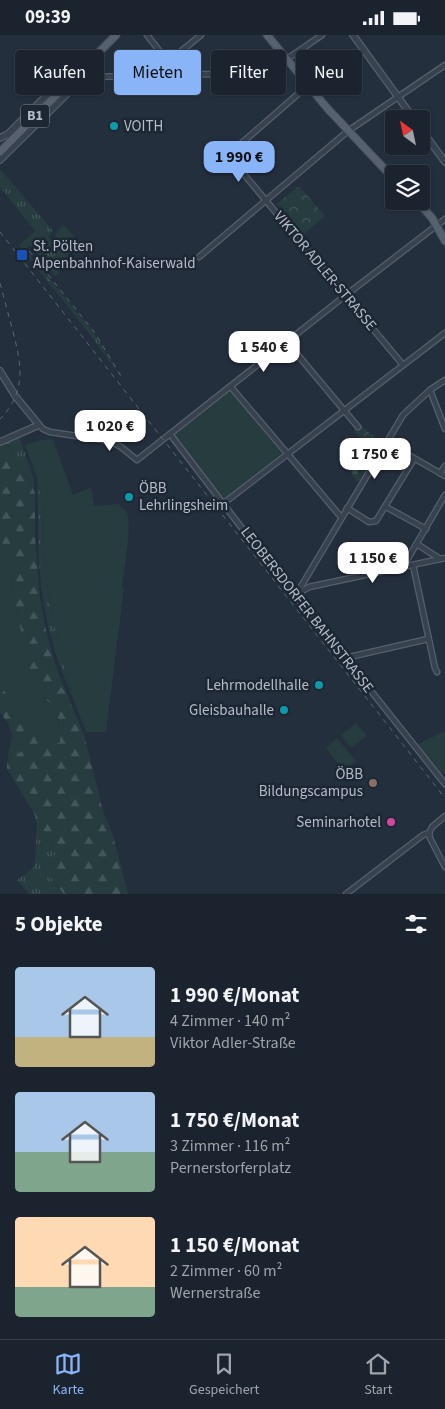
<!DOCTYPE html>
<html lang="de">
<head>
<meta charset="utf-8">
<style>
	body { margin:0; font-family:"Source Sans 3",sans-serif; background:#242b36; color:#f1f3f6; height:100vh; display:flex; flex-direction:column; font-size:19px; white-space:nowrap }
	* { box-sizing:border-box; margin:0 }
	p { font-size:16px; color:#a0a4aa }
	.icon { flex:none; width:28px; height:28px; fill:none; stroke:currentColor; stroke-width:2; stroke-linecap:round; stroke-linejoin:round }
	.map { position:relative; height:859px; overflow:hidden }
	.side { display:flex; flex-direction:column; background:#1b232e; flex:1 }
	.side>* { flex:none }
	.guide { position:absolute; left:15px; top:15px; width:415px; height:45px; display:flex; gap:10px }
	.needle { width:32px; rotate:327deg }
	.fabs { position:absolute; left:385px; top:75px; display:grid; gap:10px }
	.fabs a { display:grid; place-items:center; width:45px; height:45px; border-radius:5px; background:#1b232e; box-shadow:0 1px 4px #0004,0 0 0 1px #39404a; font-size:25px }
	.price { position:absolute; translate:-50% -42px; padding:0 11px; border-radius:10px; background:#fff; color:#222; font-size:16px; line-height:32px; filter:drop-shadow(0 1px 2px #0008) }
	.price::after { content:''; position:absolute; left:50%; top:30px; width:15px; height:11px; margin-left:-8px; background:inherit; clip-path:polygon(0 0,100% 0,50% 100%) }
	.price.active { background:#8ab4f8; color:#111 }
	ul { padding:0; list-style:none }
	li { display:flex; align-items:center; gap:15px; height:125px; padding:0 15px }
	li span { display:grid; place-items:center; flex:none; width:140px; height:100px; border-radius:5px; color:#555 }
	li>.icon { margin-inline-start:auto }
	span .icon { width:60px; height:60px; fill:#fffc; stroke-width:1 }
	li b { font-size:21px }
	h2 { display:flex; justify-content:space-between; align-items:center; height:60px; padding:0 15px; font-size:21px }
	.pill { padding:0 18px; border-radius:5px; background:#1b232e; box-shadow:0 1px 4px #0004,0 0 0 1px #39404a; font-size:18px; line-height:45px }
	.pill.active { background:#8ab4f8; color:#111 }
	.status { display:flex; justify-content:space-between; align-items:center; height:35px; padding:0 25px; background:#1b232e; direction:ltr }
	.status svg { height:14px; fill:currentColor }
	.tab-bar { display:flex; justify-content:space-around; align-items:center; height:70px; border-top:1px solid #39404a; background:#1b232e; font-size:14px; color:#a0a4aa }
	.tab-bar a { display:grid; justify-items:center; gap:2px }
	.tab-bar .active { color:#8ab4f8 }
	.map>svg:first-child { display:block }
</style>
</head>
<body>
<div class="status"><b>09:39</b><svg viewBox="0 0 49 12"><path d="M0 12V9h3v3zM5 12V6h3v6zM10 12V3h3v9zM15 12V0h3v12zM26 1h20v11H26zM47 4h2v5h-2z"/></svg></div>
<div class="map">
<svg width="445" height="859" viewBox="0 0 445 859">
	<defs>
		<pattern id="grass-tufts" width="24" height="20" patternUnits="userSpaceOnUse" patternTransform="scale(1.25)"><rect width="24" height="20" fill="#263c3f"/><path d="M3 7l-1-3M5 7V3M7 7l1-3M15 17l-1-3M17 17v-4M19 17l1-3" fill="none" stroke="#435659"/></pattern>
		<pattern id="forest-firs" width="22" height="20" patternUnits="userSpaceOnUse" patternTransform="scale(1.25)"><rect width="22" height="20" fill="#263c3f"/><path d="M5 1l3.5 6h-7zM16 11l3.5 6h-7z" fill="#435659"/></pattern>
		<pattern id="cemetery-stones" width="16" height="16" patternUnits="userSpaceOnUse" patternTransform="scale(1.25)"><rect width="16" height="16" fill="#263c3f"/><path d="M2 7V4a2 2 0 0 1 4 0v3zM10 15v-3a2 2 0 0 1 4 0v3z" fill="#435659"/></pattern>
		<pattern id="park-crowns" width="20" height="18" patternUnits="userSpaceOnUse" patternTransform="scale(1.25)"><rect width="20" height="18" fill="#263c3f"/><path d="M2 6a3 3 0 1 1 6 0M12 15a3 3 0 1 1 6 0" fill="none" stroke="#435659"/></pattern>
	</defs>
	<rect width="100%" height="100%" fill="#242f3e"/>
	<!-- grass -->
	<g fill="url(#grass-tufts)">
		<path d="M0 134 53 196 48 202 52 207 59 194 64 190 75 203 65 212 70 218 56 231 59 238 55 241 30 210 25 214 94 298 118 338 88 297 19 210 35 196 0 152Z"/>
		<path d="M19 401 33 441 35 458 29 444 16 430 8 406Z"/>
		<path d="M37 443 43 471 44 523 48 556 60 615 70 656C53 618 44 581 40 540 37 508 39 475 37 443Z"/>
		<path d="M12 701 22 716 7 726Z"/>
		<path d="M37 788 45 797 57 816 56 819 41 830 64 859H29L17 845 33 833 35 828Z"/>
	</g>
	<!-- forest -->
	<path fill="url(#forest-firs)" d="M8 406 16 430 29 445 35 458V502L38 539 40 564 47 599 56 632 84 700 103 776 113 801 128 859H64L40 829 56 819 57 816 45 797 37 788 34 778 7 734V726L22 716 12 701 9 690 0 677V650L44 708H59V691L57 677 31 647 11 548 14 534 0 515V410Z"/>
	<!-- cemetery -->
	<path fill="url(#cemetery-stones)" d="M361 405 375 413 376 417 358 448 340 423Z"/>
	<!-- park -->
	<g fill="url(#park-crowns)">
		<path d="M299 151 325 181 303 200 276 169Z"/>
		<path d="M361 389 369 398 381 406 382 409 376 417 375 413 363 407 354 395Z"/>
	</g>
	<!-- garden -->
	<g fill="#263c3f">
		<path d="M231 352 288 419 224 468 170 399Z"/>
		<path d="M49 404 53 405 73 460 91 452 94 471 119 469C121 472 125 475 127 478 132 493 124 534 122 551L124 552 106 697H86L70 656 60 615 48 556 44 523 43 471 37 443 25 410 41 405Z"/>
		<path d="M0 515 14 534 11 548 31 647 57 677 60 708H44L0 650Z"/>
		<path d="M356 688 367 701 351 713 341 700Z"/>
		<path d="M445 696V738L438 741 414 711Z"/>
		<path d="M337 703 356 726 344 736 326 713Z"/>
	</g>
	<g fill="none" stroke-linecap="round" stroke-linejoin="round">
		<defs>
			<g id="minor">
				<path d="M147 0 173 33 177 40"/>
				<path d="M169 26 201 0"/>
				<path d="M80 36 90 42 259 38C276 34 307 10 322 0"/>
				<path d="M298 59 228 120 403 330"/>
				<path d="M199 222 348 96 445 30"/>
				<path d="M287 307 358 392"/>
				<path d="M231 352 341 482"/>
				<path d="M430 355 445 394"/>
				<path d="M39 390 43 394 50 397 110 406 121 412 137 425 346 260 445 184"/>
				<path d="M170 399 251 505 445 749"/>
				<path d="M386 407 445 441"/>
				<path d="M440 438 445 431"/>
				<path d="M224 468 445 298"/>
				<path d="M386 472 426 494"/>
				<path d="M347 473 369 487 376 486 414 424"/>
				<path d="M417 509 440 524"/>
				<path d="M413 530 435 633 437 637"/>
				<path d="M403 532 445 460"/>
				<path d="M297 559 309 552 445 523"/>
				<path d="M296 560 403 380 430 355 445 345"/>
				<path d="M345 623 428 604"/>
				<path d="M429 798 430 803 445 832"/>
				<path d="M346 859 423 800 429 798 432 792 445 781"/>
			</g>
			<g id="tertiary">
				<path d="M353 0 414 84"/>
				<path d="M421 94 445 127"/>
				<path d="M0 103 8 99 58 49 69 47"/>
				<path d="M0 125 67 59 71 46"/>
				<path d="M0 336 16 362 39 390 0 407"/>
			</g>
			<g id="primary">
				<path d="M267 0 327 73 394 144"/>
				<path d="M0 117 116 0"/>
				<path d="M417 166 432 183 445 206"/>
			</g>
		</defs>
		<!-- minor casing -->
		<use href="#minor" stroke="#565f6c" stroke-width="7"/>
		<!-- tertiary casing -->
		<use href="#tertiary" stroke="#565f6c" stroke-width="8"/>
		<!-- primary casing -->
		<use href="#primary" stroke="#414a57" stroke-width="9"/>
		<!-- minor -->
		<use href="#minor" stroke="#38414e" stroke-width="4.5"/>
		<!-- tertiary -->
		<use href="#tertiary" stroke="#38414e" stroke-width="5.5"/>
		<!-- primary -->
		<use href="#primary" stroke="#56606e" stroke-width="7"/>
		<!-- rail -->
		<g stroke="#5a6575" stroke-width="1" stroke-dasharray="5 5" stroke-linecap="butt">
			<path d="M0 197 445 763"/>
			<path d="M29 216 95 298 122 343"/>
			<path d="M0 248C4 263 8 278 12 293 21 328 28 355 0 384"/>
		</g>
	</g>
	<!-- markers -->
	<g fill="#0f9aa8" stroke="#1d2633" stroke-width="2">
		<circle cx="114" cy="91" r="5"/>
		<circle cx="129" cy="462" r="5"/>
		<circle cx="319" cy="650" r="5"/>
		<circle cx="284" cy="675" r="5"/>
	</g>
	<rect fill="#1a4fb4" stroke="#1d2633" stroke-width="2" x="16" y="214" width="12" height="12" rx="2.5"/>
	<circle fill="#8d6e63" stroke="#1d2633" stroke-width="2" cx="373" cy="748" r="5"/>
	<circle fill="#d1479c" stroke="#1d2633" stroke-width="2" cx="391" cy="787" r="5"/>
	<g text-anchor="middle" dominant-baseline="central" stroke-width="5" stroke-linejoin="round" paint-order="stroke">
		<!-- shield labels -->
		<rect fill="#1d2633" stroke="#878f9c" stroke-width="1" x="21" y="69.5" width="28" height="23" rx="4"/>
		<g font-size="14" font-weight="bold" fill="#b4bcc9">
			<text x="35" y="81">B1</text>
		</g>
		<!-- poi labels -->
		<g font-size="15" fill="#b4bcc9" stroke="#1d2633" text-anchor="end">
			<text x="124" y="91" text-anchor="start">VOITH</text>
			<text x="33" y="211" text-anchor="start">St. Pölten<tspan x="33" dy="17">Alpenbahnhof-Kaiserwald</tspan></text>
			<text x="139" y="453" text-anchor="start">ÖBB<tspan x="139" dy="17">Lehrlingsheim</tspan></text>
			<text x="309" y="650">Lehrmodellhalle</text>
			<text x="274" y="675">Gleisbauhalle</text>
			<text x="363" y="739">ÖBB<tspan x="363" dy="17">Bildungscampus</tspan></text>
			<text x="381" y="787">Seminarhotel</text>
		</g>
		<!-- street labels -->
		<g font-size="15" fill="#b4bcc9" stroke="#1d2633">
			<text transform="translate(325 236) rotate(50)">VIKTOR ADLER-STRASSE</text>
			<text transform="translate(307 575) rotate(52)">LEOBERSDORFER BAHNSTRASSE</text>
		</g>
	</g>
</svg>
<div class="fabs">
<a><svg class="needle" viewBox="-14 -14 28 28"><path d="M0-13l5 13h-10z" fill="#e53935"/><path d="M0 13l5-13h-10z" fill="#a0a4aa"/></svg></a>
<a><svg class="icon" aria-label="layers" viewBox="0 0 24 24"><path d="M12 4l9 5-9 5-9-5zM3 14l9 5 9-5"/></svg></a>
</div>
<b class="price active" style="left:239px;top:148px">1 990 €</b>
<b class="price" style="left:264px;top:338px">1 540 €</b>
<b class="price" style="left:110px;top:417px">1 020 €</b>
<b class="price" style="left:375px;top:445px">1 750 €</b>
<b class="price" style="left:373px;top:549px">1 150 €</b>
<div class="guide">
<a class="pill">Kaufen</a>
<a class="pill active">Mieten</a>
<a class="pill">Filter</a>
<a class="pill">Neu</a>
</div>
</div>
<section class="side">
<h2>5 Objekte<svg class="icon" aria-label="filters" viewBox="0 0 24 24"><path d="M4 7h16M4 17h16"/><circle cx="9" cy="7" r="2"/><circle cx="15" cy="17" r="2"/></svg></h2>
<ul>
<li><span style="background:linear-gradient(#a9c7e8 70%,#c2b280 0)"><svg class="icon" aria-label="home" viewBox="0 0 24 24"><path d="M3 11l9-7 9 7M6 9v11h12V9"/></svg></span><div><b>1 990 €/Monat</b><p>4 Zimmer · 140 m²</p><p>Viktor Adler-Straße</p></div></li>
<li><span style="background:linear-gradient(#a9c7e8 60%,#7fa58c 0)"><svg class="icon" aria-label="home" viewBox="0 0 24 24"><path d="M3 11l9-7 9 7M6 9v11h12V9"/></svg></span><div><b>1 750 €/Monat</b><p>3 Zimmer · 116 m²</p><p>Pernerstorferplatz</p></div></li>
<li><span style="background:linear-gradient(#ffd9b3 70%,#7fa58c 0)"><svg class="icon" aria-label="home" viewBox="0 0 24 24"><path d="M3 11l9-7 9 7M6 9v11h12V9"/></svg></span><div><b>1 150 €/Monat</b><p>2 Zimmer · 60 m²</p><p>Wernerstraße</p></div></li>
</ul>
</section>
<nav class="tab-bar">
<a class="active"><svg class="icon" aria-label="map" viewBox="0 0 24 24"><path d="M3 6l6-2 6 2 6-2v14l-6 2-6-2-6 2zM9 4v14M15 6v14"/></svg>Karte</a>
<a><svg class="icon" aria-label="saved" viewBox="0 0 24 24"><path d="M7 4h10v16l-5-4-5 4z"/></svg>Gespeichert</a>
<a><svg class="icon" aria-label="home" viewBox="0 0 24 24"><path d="M3 11l9-7 9 7M6 9v11h12V9"/></svg>Start</a>
</nav>
</body>
</html>
